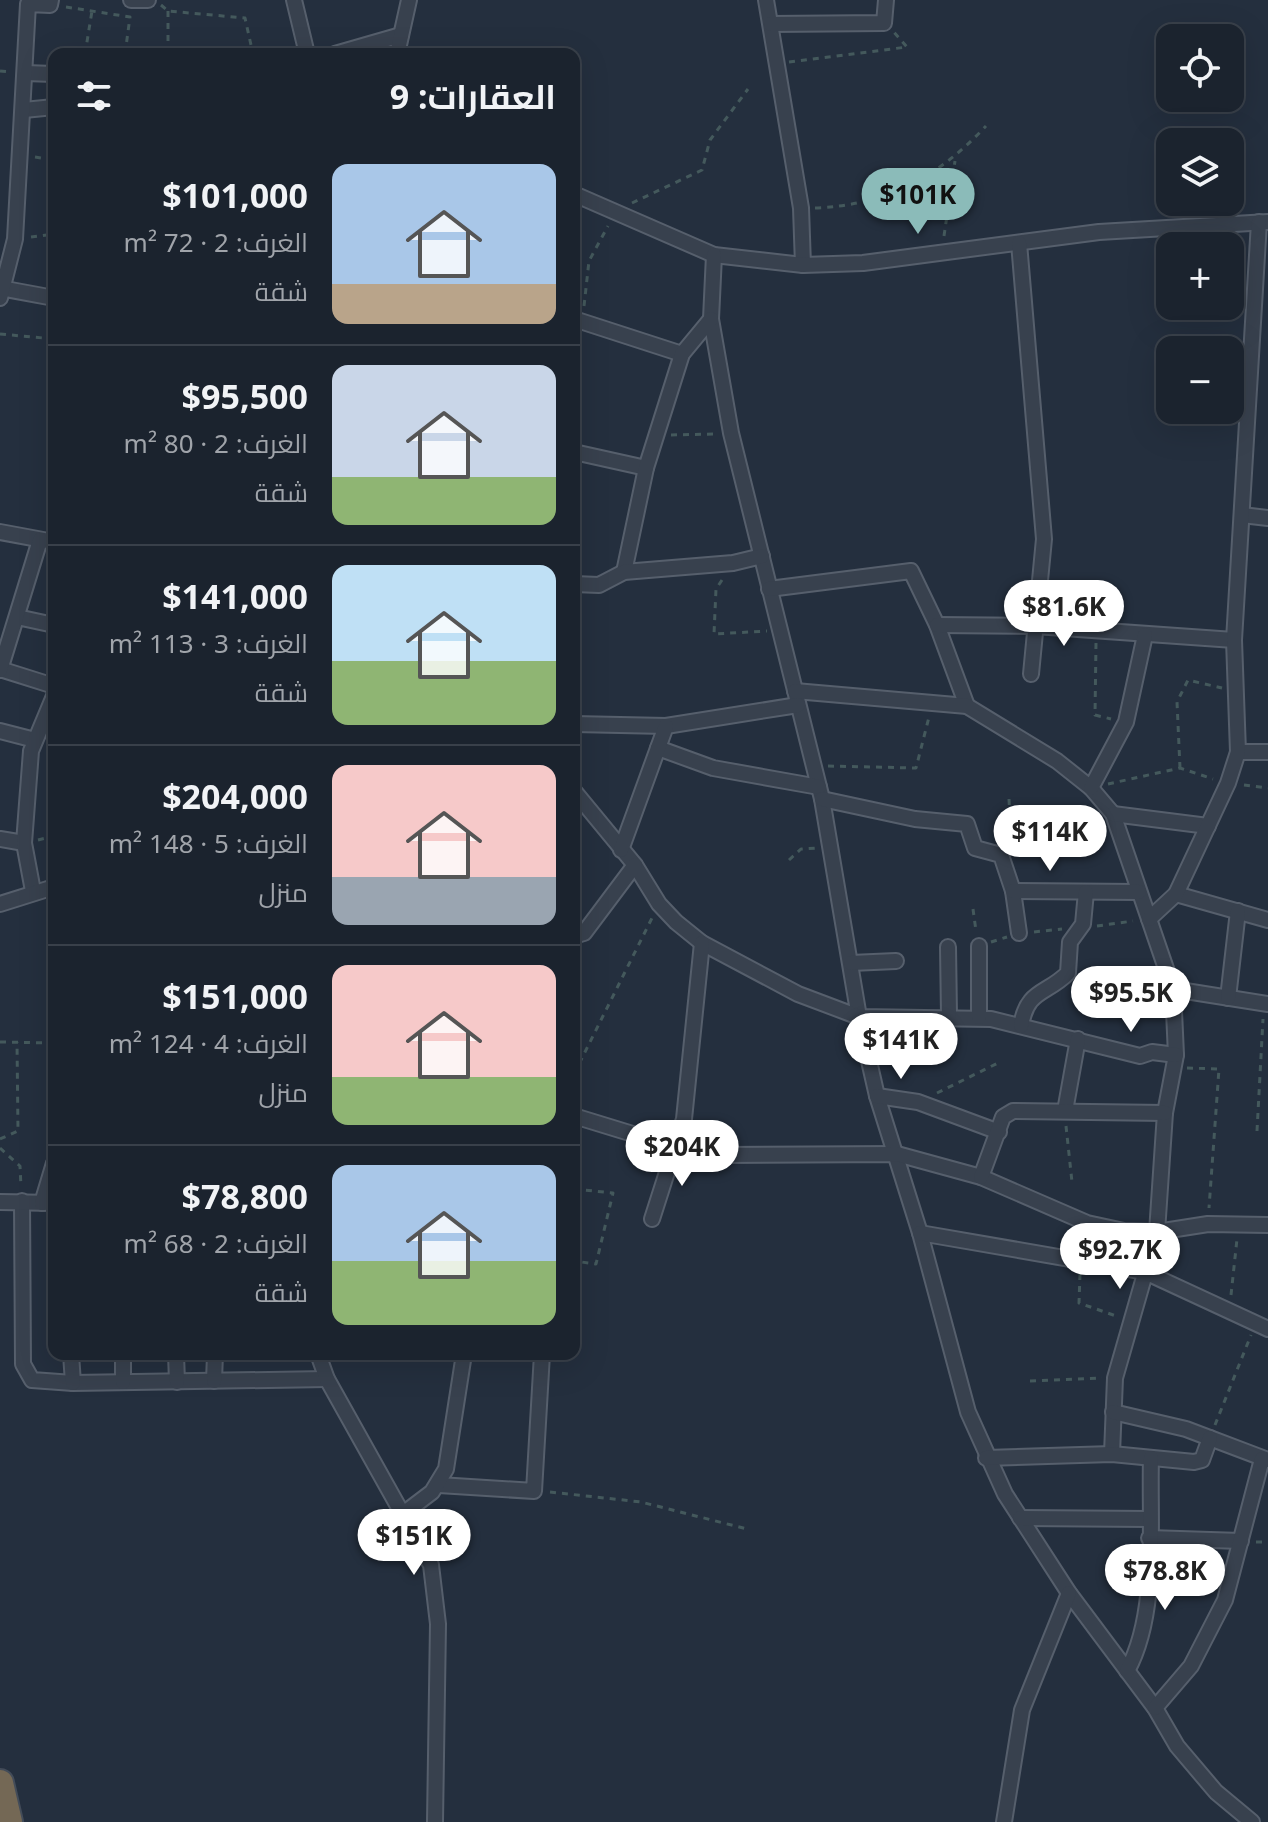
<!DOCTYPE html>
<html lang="ar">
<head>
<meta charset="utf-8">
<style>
	body { margin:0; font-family:"Noto Sans",Cairo,sans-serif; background:#282f3a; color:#f1f3f6; direction:rtl; height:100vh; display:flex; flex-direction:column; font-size:30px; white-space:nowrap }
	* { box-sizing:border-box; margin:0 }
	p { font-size:26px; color:#a0a4aa }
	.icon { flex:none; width:44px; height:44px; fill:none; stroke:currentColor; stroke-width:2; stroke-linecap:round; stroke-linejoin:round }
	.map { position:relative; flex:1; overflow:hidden; direction:ltr }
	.panel { position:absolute; left:48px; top:48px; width:532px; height:1312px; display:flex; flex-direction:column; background:#1b232e; border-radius:16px; box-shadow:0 8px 32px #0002,0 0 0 2px #39404a; direction:rtl }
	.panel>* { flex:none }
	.tools { position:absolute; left:1156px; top:24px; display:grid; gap:16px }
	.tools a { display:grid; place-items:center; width:88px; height:88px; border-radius:16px; background:#1b232e; box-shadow:0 8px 32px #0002,0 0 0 2px #39404a; font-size:40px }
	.price { position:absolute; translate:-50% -68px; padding:0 18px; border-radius:28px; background:#fff; color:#222; font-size:26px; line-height:52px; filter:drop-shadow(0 2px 4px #0008) }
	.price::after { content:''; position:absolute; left:50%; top:48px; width:24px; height:18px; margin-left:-12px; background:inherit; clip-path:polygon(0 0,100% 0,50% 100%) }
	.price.on { background:#8bbbb9; color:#111 }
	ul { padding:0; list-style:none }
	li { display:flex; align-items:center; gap:24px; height:200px; padding:0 24px }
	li+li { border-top:2px solid #39404a }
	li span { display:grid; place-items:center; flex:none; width:224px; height:160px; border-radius:16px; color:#555 }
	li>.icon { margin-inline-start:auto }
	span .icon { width:96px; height:96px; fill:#fffc; stroke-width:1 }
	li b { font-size:34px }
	h2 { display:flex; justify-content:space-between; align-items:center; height:96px; padding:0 24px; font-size:34px }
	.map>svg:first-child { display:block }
</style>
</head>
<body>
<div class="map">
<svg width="1268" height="1822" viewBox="0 0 1268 1822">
	<rect width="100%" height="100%" fill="#242f3e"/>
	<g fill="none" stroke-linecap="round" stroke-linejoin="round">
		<defs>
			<g id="street">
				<path d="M131 0H148"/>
				<path d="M294 0 307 54"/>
				<path d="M766 0 801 208 803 265"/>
				<path d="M771 24 884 23 886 0"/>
				<path d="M335 54 401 35"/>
				<path d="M397 54 409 0"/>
				<path d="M25 73 54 74"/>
				<path d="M24 110 54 107"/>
				<path d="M574 194 714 255 803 265 863 263 1099 232 1268 222"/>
				<path d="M1019 243 1044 539 1031 674"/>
				<path d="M714 255 711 319 731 433 822 799 859 1017 877 1096 920 1233 968 1412 1005 1494 1069 1593 1155 1708 1177 1746 1216 1792 1252 1822"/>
				<path d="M0 288 54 298"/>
				<path d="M0 298 15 239 28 4 50 5 51 0"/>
				<path d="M574 319 682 354"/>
				<path d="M574 452 646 468"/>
				<path d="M1242 515 1268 518"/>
				<path d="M0 532 54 542"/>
				<path d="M624 572 646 468 682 354 711 319"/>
				<path d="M574 584 599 585 624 572 733 563 762 556"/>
				<path d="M769 589 911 571 937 625 967 706"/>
				<path d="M17 617 54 625"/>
				<path d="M937 625 1035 626 1234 640"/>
				<path d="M0 669 54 686"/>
				<path d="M0 670 40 540"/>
				<path d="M795 691 967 706 1057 761 1091 788 1113 814 1173 989 1176 1055 1165 1113 1157 1232 1115 1378 1112 1454"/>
				<path d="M574 724 666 726 798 705"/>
				<path d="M0 731 35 740"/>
				<path d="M658 748 713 768 819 787"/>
				<path d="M1238 752H1268"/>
				<path d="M1091 788 1126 722 1145 635"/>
				<path d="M574 791 635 865 659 904 676 922 702 943 798 994 859 1017 991 1019 1140 1056 1152 1052 1176 1055"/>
				<path d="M822 799 915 819 967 824 975 848 1001 855 1013 891 1019 933"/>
				<path d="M1113 814 1208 826"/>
				<path d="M0 839 24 843"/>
				<path d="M621 850 666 726"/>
				<path d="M33 891 24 843 31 751 54 696"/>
				<path d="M1013 891 1139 892"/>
				<path d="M1176 894 1268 920"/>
				<path d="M0 904 54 887"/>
				<path d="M1149 919 1176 894 1228 783 1238 752 1234 640 1259 222"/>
				<path d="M574 936 584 933 635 865"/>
				<path d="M979 946V1017"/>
				<path d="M948 947 949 1015"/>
				<path d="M851 963 896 961"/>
				<path d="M1173 989 1268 1004"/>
				<path d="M1228 998 1238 911"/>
				<path d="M1021 1026C1027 989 1046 995 1068 973L1070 942 1083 924 1086 892"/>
				<path d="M877 1096 918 1102 999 1132"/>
				<path d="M1065 1111 1078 1039"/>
				<path d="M574 1116 685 1150 721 1155 897 1154 981 1177 1087 1223 1124 1231 1157 1232 1208 1224 1268 1225"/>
				<path d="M981 1177 1003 1117 1013 1111 1165 1113"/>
				<path d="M22 1201 23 1364 32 1380 73 1383 327 1379"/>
				<path d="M0 1202 54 1203"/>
				<path d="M42 1203 54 1163"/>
				<path d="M652 1219 684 1119 702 943"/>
				<path d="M920 1233 1145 1272 1268 1329"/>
				<path d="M71 1354 73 1383"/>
				<path d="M123 1354V1382"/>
				<path d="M176 1354 177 1382"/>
				<path d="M318 1354 327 1379 431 1565 438 1624 435 1822"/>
				<path d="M214 1381 215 1354"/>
				<path d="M1113 1412 1186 1429 1268 1460"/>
				<path d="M986 1458 1112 1454 1194 1462 1202 1460 1210 1438"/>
				<path d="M439 1485 534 1491 542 1354"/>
				<path d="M403 1514 432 1492 446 1469 464 1354"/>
				<path d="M1020 1518 1149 1519"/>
				<path d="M1149 1538 1241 1541"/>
				<path d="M1127 1671C1159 1613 1149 1524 1151 1458"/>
				<path d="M1155 1708 1191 1666 1225 1600 1262 1459"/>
				<path d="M1004 1822 1022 1710 1069 1593"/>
			</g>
			<path id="highway" d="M0 1783 9 1822"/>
		</defs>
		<!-- street casing -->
		<use href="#street" stroke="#565f6c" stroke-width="18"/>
		<!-- highway casing -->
		<use href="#highway" stroke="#434c59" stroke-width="30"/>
		<!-- path -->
		<g stroke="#44595c" stroke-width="3" stroke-dasharray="6 6" stroke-linecap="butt">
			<path d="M161 5 168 11 245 18 253 54"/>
			<path d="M66 7 130 17 125 54"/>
			<path d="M168 11V54"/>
			<path d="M85 54 92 11"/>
			<path d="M789 62 907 47 893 31"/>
			<path d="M0 71 10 72"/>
			<path d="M35 157 54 160"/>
			<path d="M632 203 702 170 710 140 748 89"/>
			<path d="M815 208C887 205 937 178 986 126"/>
			<path d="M944 236 955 161"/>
			<path d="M31 237 54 234"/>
			<path d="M584 306 589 261 608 226"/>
			<path d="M0 334 54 339"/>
			<path d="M671 435 716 434"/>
			<path d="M50 529 54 493"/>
			<path d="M722 580 716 589 714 634 767 631"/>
			<path d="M1096 643 1095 715 1111 719"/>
			<path d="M828 766 916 768 929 717"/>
			<path d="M1180 768 1177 702 1188 680 1222 688"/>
			<path d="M1108 784 1180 768 1213 779"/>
			<path d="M1244 785 1268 788"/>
			<path d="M1009 799 1011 843"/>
			<path d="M38 840 54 836"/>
			<path d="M789 860 801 849 818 848"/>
			<path d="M973 909 976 931"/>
			<path d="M1097 926 1133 921"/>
			<path d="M1034 932 1062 929"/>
			<path d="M991 942 1007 937"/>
			<path d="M1082 975 1157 987"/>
			<path d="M0 1042 54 1043"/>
			<path d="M1187 1068 1219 1069 1209 1208"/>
			<path d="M574 1074 653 916"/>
			<path d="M937 1093 998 1063"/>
			<path d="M1066 1126 1072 1182"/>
			<path d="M1257 1131 1263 1019"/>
			<path d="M0 1139 18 1131 17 1042"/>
			<path d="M0 1148 20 1166 21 1187"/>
			<path d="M574 1189 613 1193 596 1264 574 1261"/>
			<path d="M1080 1274 1079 1303 1119 1317"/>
			<path d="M1231 1295 1237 1239"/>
			<path d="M1030 1381 1102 1378"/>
			<path d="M1215 1425 1251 1335"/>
			<path d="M550 1492 641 1502 747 1529"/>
			<path d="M1256 1542H1268"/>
		</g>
		<!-- street -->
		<use href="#street" stroke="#38414e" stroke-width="14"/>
		<!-- highway -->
		<use href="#highway" stroke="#746855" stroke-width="26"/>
	</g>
</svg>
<div class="tools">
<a><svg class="icon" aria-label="locate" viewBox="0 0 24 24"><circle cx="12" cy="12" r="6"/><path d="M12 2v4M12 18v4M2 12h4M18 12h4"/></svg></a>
<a><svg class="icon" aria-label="layers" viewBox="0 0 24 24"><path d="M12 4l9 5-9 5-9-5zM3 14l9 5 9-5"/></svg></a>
<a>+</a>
<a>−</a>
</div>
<b class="price on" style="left:918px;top:236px">$101K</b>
<b class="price" style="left:1064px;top:648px">$81.6K</b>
<b class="price" style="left:1050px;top:873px">$114K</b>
<b class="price" style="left:1131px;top:1034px">$95.5K</b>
<b class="price" style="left:901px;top:1081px">$141K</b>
<b class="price" style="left:682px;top:1188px">$204K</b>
<b class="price" style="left:1120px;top:1291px">$92.7K</b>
<b class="price" style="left:414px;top:1577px">$151K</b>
<b class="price" style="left:1165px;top:1612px">$78.8K</b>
<section class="panel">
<h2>العقارات: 9<svg class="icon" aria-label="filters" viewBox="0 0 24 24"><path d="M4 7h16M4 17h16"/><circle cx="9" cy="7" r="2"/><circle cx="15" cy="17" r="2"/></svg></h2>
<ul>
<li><span style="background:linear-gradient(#a9c7e8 75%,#b9a48a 0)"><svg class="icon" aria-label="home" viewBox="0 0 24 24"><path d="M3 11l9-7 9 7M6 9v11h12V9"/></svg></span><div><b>$101,000</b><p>الغرف: 2 · 72 m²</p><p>شقة</p></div></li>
<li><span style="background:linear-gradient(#c9d6e8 70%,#8fb573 0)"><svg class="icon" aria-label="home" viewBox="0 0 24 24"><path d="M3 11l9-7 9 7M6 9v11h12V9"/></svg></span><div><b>$95,500</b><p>الغرف: 2 · 80 m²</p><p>شقة</p></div></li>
<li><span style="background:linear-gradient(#bfe0f5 60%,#8fb573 0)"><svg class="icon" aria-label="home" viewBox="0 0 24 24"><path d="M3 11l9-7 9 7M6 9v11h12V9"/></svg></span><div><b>$141,000</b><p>الغرف: 3 · 113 m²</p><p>شقة</p></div></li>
<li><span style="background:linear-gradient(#f6c9c9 70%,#9aa5b1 0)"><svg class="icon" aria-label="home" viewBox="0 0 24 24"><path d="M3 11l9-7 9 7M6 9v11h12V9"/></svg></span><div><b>$204,000</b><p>الغرف: 5 · 148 m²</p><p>منزل</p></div></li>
<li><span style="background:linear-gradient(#f6c9c9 70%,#8fb573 0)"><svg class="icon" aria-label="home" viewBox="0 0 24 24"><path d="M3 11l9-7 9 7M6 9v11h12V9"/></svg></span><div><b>$151,000</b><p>الغرف: 4 · 124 m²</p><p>منزل</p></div></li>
<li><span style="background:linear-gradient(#a9c7e8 60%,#8fb573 0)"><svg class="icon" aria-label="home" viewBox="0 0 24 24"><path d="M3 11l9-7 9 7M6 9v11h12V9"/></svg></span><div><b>$78,800</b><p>الغرف: 2 · 68 m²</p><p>شقة</p></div></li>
</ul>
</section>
</div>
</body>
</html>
